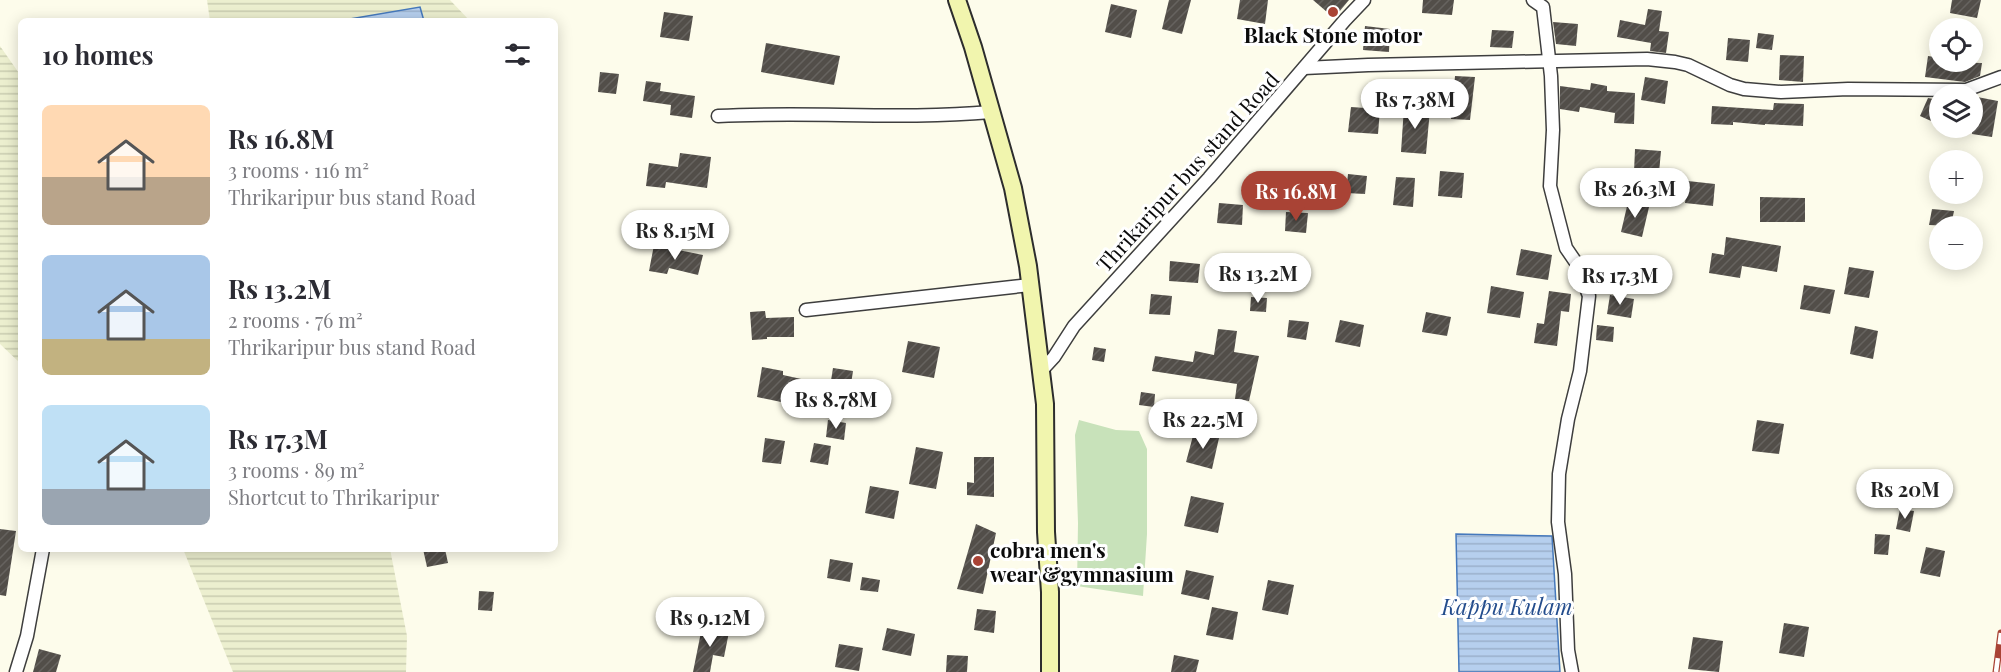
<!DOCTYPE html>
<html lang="en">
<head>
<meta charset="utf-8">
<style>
	body { margin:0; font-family:"Playfair Display",serif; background:#f2f2f3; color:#2b2b33; height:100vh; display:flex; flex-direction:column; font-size:22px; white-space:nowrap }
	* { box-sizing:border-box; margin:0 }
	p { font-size:20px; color:#7c7c81 }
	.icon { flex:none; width:33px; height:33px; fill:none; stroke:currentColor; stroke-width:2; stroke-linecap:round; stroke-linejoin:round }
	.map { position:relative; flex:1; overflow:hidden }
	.panel { position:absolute; left:18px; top:18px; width:540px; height:534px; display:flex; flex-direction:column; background:#fff; border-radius:9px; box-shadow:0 3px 15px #0003 }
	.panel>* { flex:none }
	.tools { position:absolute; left:1929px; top:18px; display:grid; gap:12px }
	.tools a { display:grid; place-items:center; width:54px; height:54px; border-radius:50%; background:#fff; box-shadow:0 3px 15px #0003; font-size:30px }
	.price { position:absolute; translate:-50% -51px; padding:0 14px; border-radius:21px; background:#fff; color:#222; font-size:20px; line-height:39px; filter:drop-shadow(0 2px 3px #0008) }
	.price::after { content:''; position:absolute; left:50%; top:36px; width:18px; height:14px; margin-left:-9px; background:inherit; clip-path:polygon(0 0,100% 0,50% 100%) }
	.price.selected { background:#a94335; color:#fff }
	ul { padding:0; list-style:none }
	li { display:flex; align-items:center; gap:18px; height:150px; padding:0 24px }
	li span { display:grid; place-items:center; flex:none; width:168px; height:120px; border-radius:9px; color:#555 }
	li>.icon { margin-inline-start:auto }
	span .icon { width:72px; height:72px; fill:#fffc; stroke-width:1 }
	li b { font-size:26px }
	h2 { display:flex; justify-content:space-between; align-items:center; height:72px; padding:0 24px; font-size:26px }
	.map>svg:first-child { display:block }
</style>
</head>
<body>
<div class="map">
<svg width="2001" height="672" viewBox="0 0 2001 672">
	<defs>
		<pattern id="farmland-rules" width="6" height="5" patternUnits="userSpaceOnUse" patternTransform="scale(1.5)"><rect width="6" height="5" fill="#ecefcf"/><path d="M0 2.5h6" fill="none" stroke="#c9ccb0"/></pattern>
		<pattern id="water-rules" width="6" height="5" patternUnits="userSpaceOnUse" patternTransform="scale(1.5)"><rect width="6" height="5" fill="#b6cfee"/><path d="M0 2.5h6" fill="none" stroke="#9bb0cb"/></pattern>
		<pattern id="building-hatch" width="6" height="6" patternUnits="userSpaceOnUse" patternTransform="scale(1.5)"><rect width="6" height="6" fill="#524e49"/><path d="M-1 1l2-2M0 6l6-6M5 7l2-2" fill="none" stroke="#66635f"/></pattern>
	</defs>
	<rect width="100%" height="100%" fill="#fdfceb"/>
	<!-- farmland -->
	<g fill="url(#farmland-rules)">
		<path d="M207 0H450L470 21H210Z"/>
		<path d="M0 46 21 76V364L0 344Z"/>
		<path d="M183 549H390L407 636 406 672H233Z"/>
	</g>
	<!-- park -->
	<path fill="#c8e2ba" d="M1079 420 1116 430 1139 431 1147 449V534L1143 596 1077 586 1078 523 1075 435Z"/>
	<!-- water -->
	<g fill="url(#water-rules)" stroke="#4679bc" stroke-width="1.5">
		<path d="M420 7 424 21H338Z"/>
		<path d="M1456 534 1552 536 1560 672H1459Z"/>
	</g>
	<!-- building -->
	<g fill="url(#building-hatch)">
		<path d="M1169 0H1191L1182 34 1162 29Z"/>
		<path d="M1240 0H1268L1265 24 1237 19Z"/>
		<path d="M1313 0H1349L1334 18Z"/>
		<path d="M1423 0H1454L1452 15 1422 13Z"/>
		<path d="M1952 0H1981L1977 18 1950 13Z"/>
		<path d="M1111 4 1137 10 1131 38 1105 32Z"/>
		<path d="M1648 9 1662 11 1659 31 1669 32 1666 53 1650 51 1651 43 1617 37 1620 20 1645 25Z"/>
		<path d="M664 12 693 16 689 41 660 37Z"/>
		<path d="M1553 22 1578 24 1576 46 1556 44Z"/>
		<path d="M1365 26 1390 29 1389 52 1363 50Z"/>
		<path d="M1492 30 1514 31 1512 48 1490 47Z"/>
		<path d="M1758 33 1774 35 1772 50 1756 48Z"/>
		<path d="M1728 38 1750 40 1748 62 1726 60Z"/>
		<path d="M766 43 840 56 834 85 761 72Z"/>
		<path d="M1780 55 1804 56 1803 82 1779 80Z"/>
		<path d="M1928 56 1940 58V62L1982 63 1980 76 1965 82 1925 77Z"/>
		<path d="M600 72 619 74 616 94 598 92Z"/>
		<path d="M1455 76 1475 77 1470 120 1451 119Z"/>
		<path d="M1645 77 1668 81 1665 104 1641 100Z"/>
		<path d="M646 81 661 83 660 91 695 96 692 118 670 115 671 105 643 101Z"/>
		<path d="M1591 83 1607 86V91L1635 93 1634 124 1614 123 1615 113 1580 107 1579 112 1560 109V86L1590 90Z"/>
		<path d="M1972 96 1998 101 1992 137 1972 134Z"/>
		<path d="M1928 98 1940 100V125L1920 116Z"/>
		<path d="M1774 103 1804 104 1803 126 1765 124V125L1733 122V125L1711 124 1712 106 1773 110Z"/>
		<path d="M1351 107 1380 109 1378 134 1348 132Z"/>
		<path d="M1404 107 1430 109 1426 154 1401 152Z"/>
		<path d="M1635 149 1661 151 1659 173 1634 172Z"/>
		<path d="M680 153 711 157 707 188 666 182 665 188 646 186 649 163 678 167Z"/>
		<path d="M1440 171 1464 173 1462 198 1438 196Z"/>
		<path d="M1348 174 1367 176 1365 194 1346 193Z"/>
		<path d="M1396 177 1415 178 1413 207 1393 205Z"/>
		<path d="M1688 181 1715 184 1713 206 1685 203Z"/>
		<path d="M1760 197 1805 198V222H1760Z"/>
		<path d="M1628 202 1649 207 1642 237 1621 232Z"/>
		<path d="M1219 203 1243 205 1242 225 1217 223Z"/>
		<path d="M1932 209 1954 211 1951 226 1929 225Z"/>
		<path d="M1286 212 1308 213 1306 233 1285 231Z"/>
		<path d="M1726 237 1781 246 1777 272 1742 266 1740 278 1709 273 1712 253 1724 255Z"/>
		<path d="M654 245 703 255 698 275 669 268 667 274 649 271Z"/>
		<path d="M1521 249 1552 255 1548 280 1516 275Z"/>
		<path d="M1170 261 1200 264 1198 283 1169 281Z"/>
		<path d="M1849 267 1874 271 1869 298 1844 294Z"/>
		<path d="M1804 285 1835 290 1830 314 1800 309Z"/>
		<path d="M1491 286 1524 292 1520 318 1487 313Z"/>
		<path d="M1549 291 1571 294 1569 312 1561 311 1557 346 1534 343 1537 323 1544 324Z"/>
		<path d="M1151 294 1172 296 1170 315 1149 314Z"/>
		<path d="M1610 295 1634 299 1631 318 1607 314Z"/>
		<path d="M1251 297 1267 298 1266 312 1250 311Z"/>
		<path d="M765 311 766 318 794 317V337H767V339L752 340 750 312Z"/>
		<path d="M1426 312 1451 317 1447 336 1422 332Z"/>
		<path d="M1289 320 1309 322 1306 340 1287 337Z"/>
		<path d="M1340 320 1364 325 1360 347 1335 342Z"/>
		<path d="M1597 325 1614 327 1613 342 1596 340Z"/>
		<path d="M1855 326 1878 331 1873 359 1850 354Z"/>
		<path d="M1218 329 1237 331 1234 352 1259 356 1249 401 1235 399 1237 384 1152 371 1155 356 1193 362 1195 351 1214 355Z"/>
		<path d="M908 341 940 347 934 378 902 372Z"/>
		<path d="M1094 347 1106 349 1104 362 1092 360Z"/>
		<path d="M762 367 783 371V375L815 382 810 408 757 397Z"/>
		<path d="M833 368 853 371 849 397 829 393Z"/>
		<path d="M1141 392 1155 394 1154 407 1139 405Z"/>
		<path d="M828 420 846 423 844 440 826 437Z"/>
		<path d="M1757 420 1784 424 1779 454 1752 451Z"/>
		<path d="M1194 432 1219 438 1212 469 1186 462Z"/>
		<path d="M765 438 785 441 781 464 762 462Z"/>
		<path d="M814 443 831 446 828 465 810 462Z"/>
		<path d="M916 447 943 452 936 489 909 484Z"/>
		<path d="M974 457H994V497L967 495V482L974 483Z"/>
		<path d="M870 486 899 491 894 519 865 513Z"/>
		<path d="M1191 496 1224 503 1218 533 1184 526Z"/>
		<path d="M1900 509 1914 511 1910 532 1896 529Z"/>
		<path d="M976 524 996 533 983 594 957 589Z"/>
		<path d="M0 529 16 531 6 596 0 595Z"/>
		<path d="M1875 534 1890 535 1888 555 1874 554Z"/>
		<path d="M1926 547 1945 551 1940 577 1920 573Z"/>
		<path d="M423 549H445L448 563 427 567Z"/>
		<path d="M830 559 853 563 850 582 827 578Z"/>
		<path d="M1186 570 1214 576 1209 600 1181 594Z"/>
		<path d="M862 577 880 580 878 592 860 590Z"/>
		<path d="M1268 580 1294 585 1288 615 1262 610Z"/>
		<path d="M479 591 494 592 492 611 478 610Z"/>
		<path d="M1212 607 1238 612 1233 640 1206 635Z"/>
		<path d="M977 609 996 611 994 633 974 630Z"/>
		<path d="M1784 623 1809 627 1804 657 1779 653Z"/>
		<path d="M702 627 729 632 724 657 713 655 710 672H693Z"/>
		<path d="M887 628 915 634 911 656 882 650Z"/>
		<path d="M1693 637 1723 641 1719 672 1688 669Z"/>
		<path d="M839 644 863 648 859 671 835 667Z"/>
		<path d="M39 649 61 655 56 672H33Z"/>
		<path d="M947 655 968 656 967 672H946Z"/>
		<path d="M1174 655 1199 660 1196 672H1171Z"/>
	</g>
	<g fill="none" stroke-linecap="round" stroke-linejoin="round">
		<defs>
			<g id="minor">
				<path d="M1533 0 1543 7 1551 76 1553 130 1550 186 1566 248 1577 264 1589 296 1580 371 1568 419 1559 474 1558 522 1565 574 1568 650 1572 672"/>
				<path d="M1304 68 1368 65 1647 59 1675 62 1688 65 1730 85 1744 89 1781 92 1848 89 1966 90 2001 77"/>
				<path d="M718 116C809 111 901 120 991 112"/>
				<path d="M806 310 1030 285"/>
				<path d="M1042 370 1054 357 1074 326 1209 178 1345 20 1364 0"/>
				<path d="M16 672 27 636 43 549"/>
			</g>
			<path id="secondary" d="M957 0 973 47 1013 188 1028 266 1045 404 1046 532 1050 592V672"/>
		</defs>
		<!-- minor casing -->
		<use href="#minor" stroke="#3e3e3e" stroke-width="15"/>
		<!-- secondary casing -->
		<use href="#secondary" stroke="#2d2d2d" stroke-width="20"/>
		<!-- minor -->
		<use href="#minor" stroke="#fff" stroke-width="12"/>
		<!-- secondary -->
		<use href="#secondary" stroke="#f1f5ae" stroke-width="16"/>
		<defs>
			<path id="rail" d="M1996 672 2001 633"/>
		</defs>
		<!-- rail casing -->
		<use href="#rail" stroke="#a94335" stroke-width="7"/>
		<!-- rail -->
		<use href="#rail" stroke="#fff" stroke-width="4.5" stroke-dasharray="14" stroke-linecap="butt"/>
	</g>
	<!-- markers -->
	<g fill="#a94335" stroke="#fff" stroke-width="2">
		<circle cx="1333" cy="12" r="6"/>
		<circle cx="978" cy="561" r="6"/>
	</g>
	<g text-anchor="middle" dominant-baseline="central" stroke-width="6" stroke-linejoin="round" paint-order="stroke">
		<!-- poi labels -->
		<g font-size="21" font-weight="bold" fill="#0b0b0b" stroke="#fff">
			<text x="1333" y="34">Black Stone motor</text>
			<text x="990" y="549" text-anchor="start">cobra men's<tspan x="990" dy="24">wear &amp;gymnasium</tspan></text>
		</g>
		<!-- street labels -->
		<g font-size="21" fill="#0b0b0b" stroke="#fff">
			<text transform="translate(1187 171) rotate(-48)">Thrikaripur bus stand Road</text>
		</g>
		<!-- water labels -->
		<g font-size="22" font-style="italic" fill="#244d8d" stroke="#fff">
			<text x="1507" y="606">Kappu Kulam</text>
		</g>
	</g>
</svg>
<div class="tools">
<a><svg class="icon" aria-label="locate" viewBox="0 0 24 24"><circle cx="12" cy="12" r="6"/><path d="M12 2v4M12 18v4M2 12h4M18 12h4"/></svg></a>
<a><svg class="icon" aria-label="layers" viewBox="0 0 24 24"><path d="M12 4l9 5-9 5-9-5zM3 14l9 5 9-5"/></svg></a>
<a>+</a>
<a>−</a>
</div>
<b class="price" style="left:1415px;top:130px">Rs 7.38M</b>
<b class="price" style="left:1635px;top:219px">Rs 26.3M</b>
<b class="price selected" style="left:1296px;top:222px">Rs 16.8M</b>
<b class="price" style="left:675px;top:261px">Rs 8.15M</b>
<b class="price" style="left:1258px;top:304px">Rs 13.2M</b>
<b class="price" style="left:1620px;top:306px">Rs 17.3M</b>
<b class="price" style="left:836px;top:430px">Rs 8.78M</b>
<b class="price" style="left:1203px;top:450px">Rs 22.5M</b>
<b class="price" style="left:1905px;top:520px">Rs 20M</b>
<b class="price" style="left:710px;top:648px">Rs 9.12M</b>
<section class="panel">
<h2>10 homes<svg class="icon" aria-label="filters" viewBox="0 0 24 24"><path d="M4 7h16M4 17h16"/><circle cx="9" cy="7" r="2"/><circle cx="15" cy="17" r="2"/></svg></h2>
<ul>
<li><span style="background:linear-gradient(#ffd9b3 60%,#b9a48a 0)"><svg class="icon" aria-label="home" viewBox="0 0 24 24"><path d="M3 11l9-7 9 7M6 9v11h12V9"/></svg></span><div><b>Rs 16.8M</b><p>3 rooms · 116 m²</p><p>Thrikaripur bus stand Road</p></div></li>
<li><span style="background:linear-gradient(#a9c7e8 70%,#c2b280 0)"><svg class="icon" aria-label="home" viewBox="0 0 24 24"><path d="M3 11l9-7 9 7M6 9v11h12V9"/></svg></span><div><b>Rs 13.2M</b><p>2 rooms · 76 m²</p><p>Thrikaripur bus stand Road</p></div></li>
<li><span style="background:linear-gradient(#bfe0f5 70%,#9aa5b1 0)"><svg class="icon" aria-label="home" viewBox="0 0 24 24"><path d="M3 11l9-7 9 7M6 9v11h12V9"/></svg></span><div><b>Rs 17.3M</b><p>3 rooms · 89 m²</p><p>Shortcut to Thrikaripur</p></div></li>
</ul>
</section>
</div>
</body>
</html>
